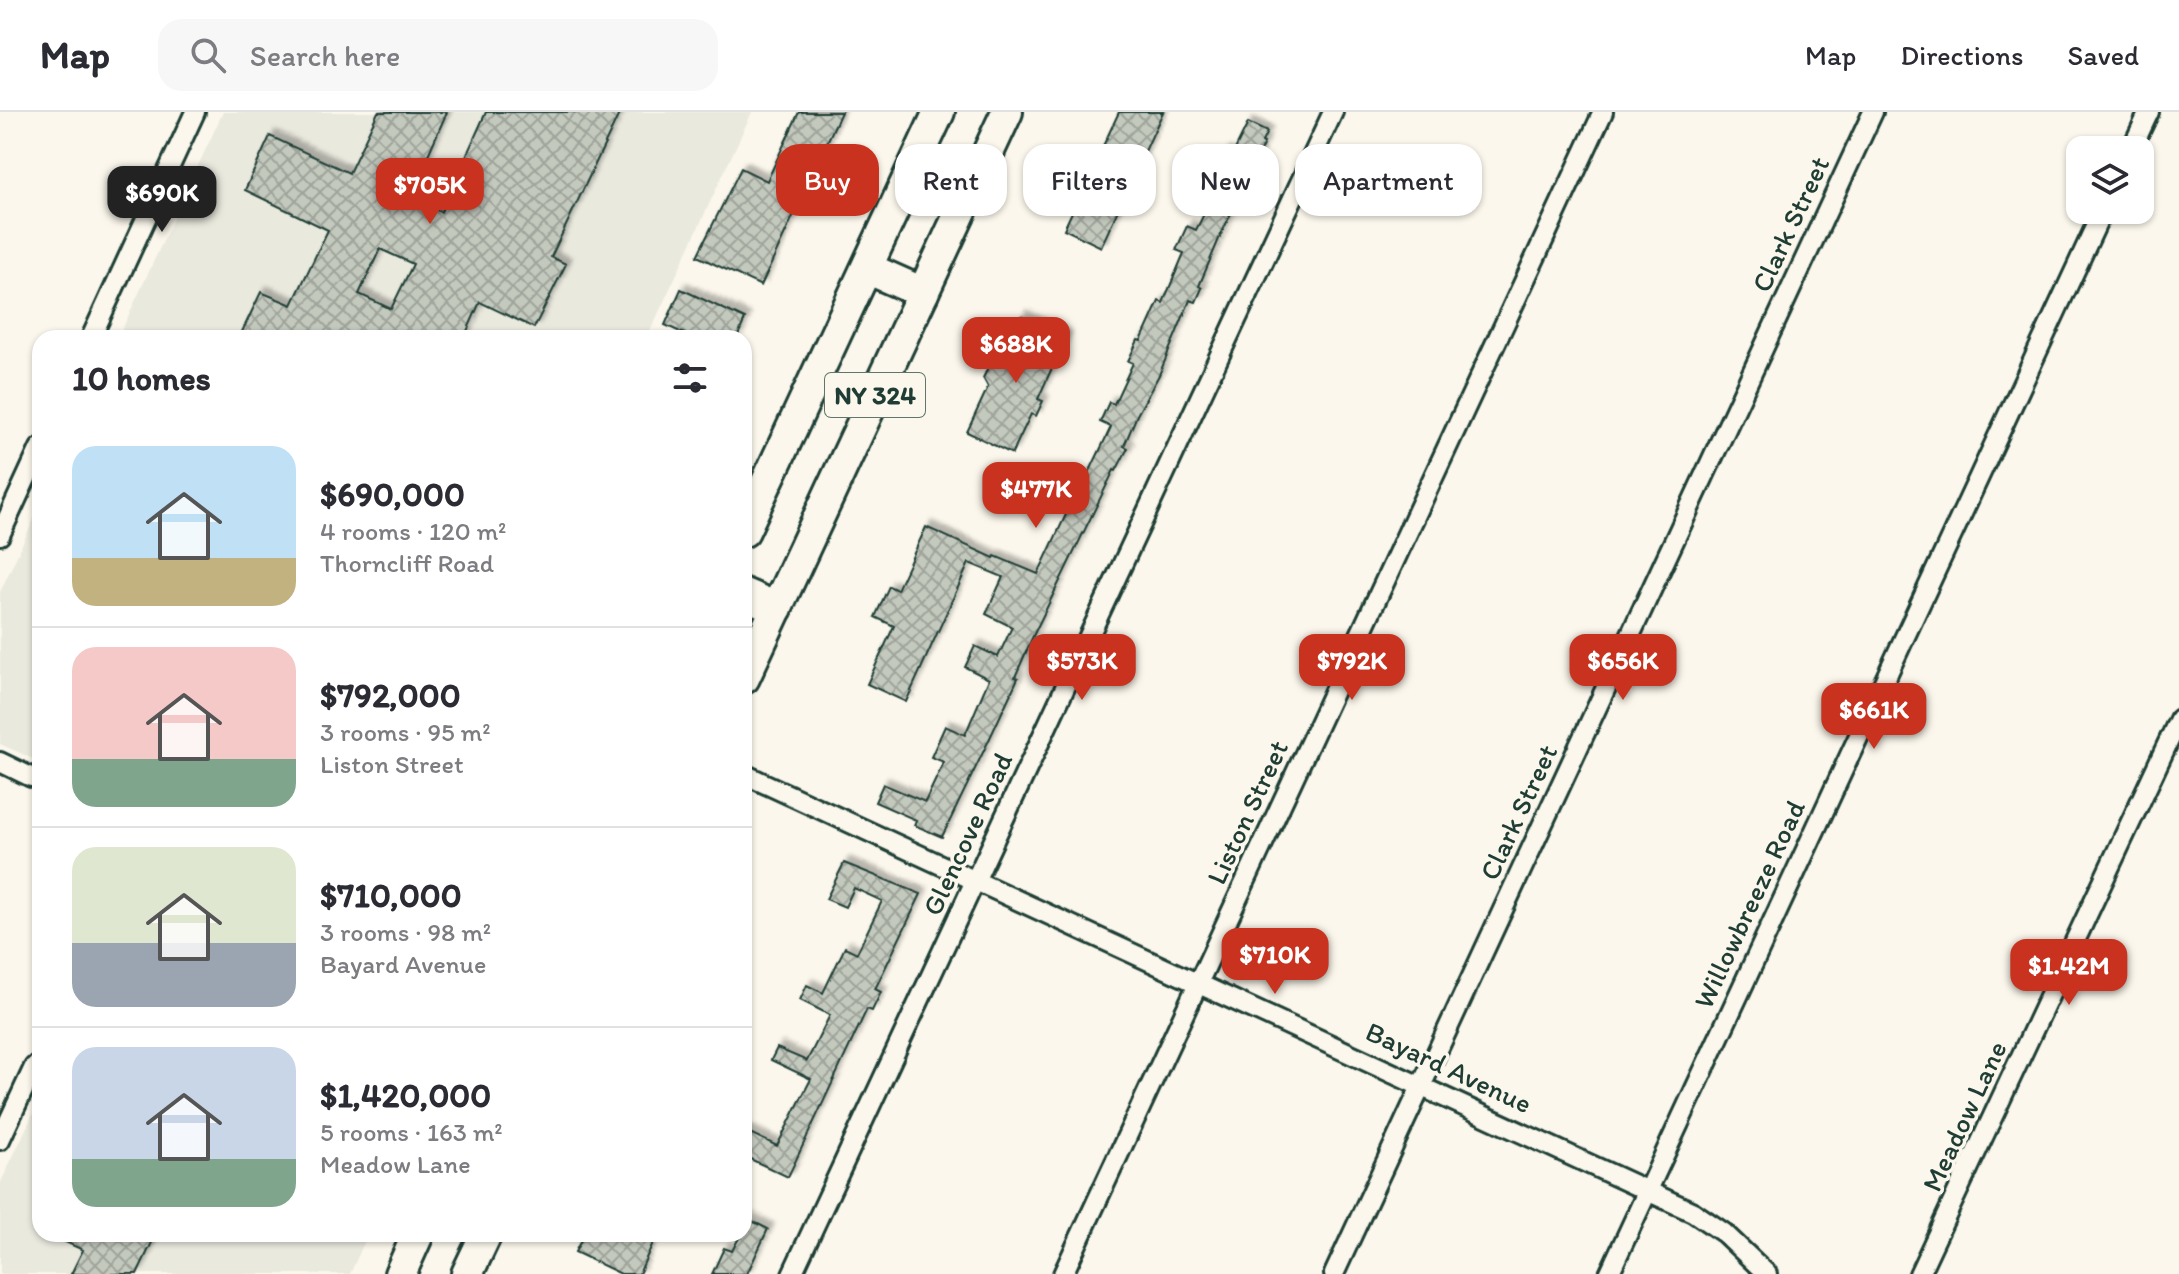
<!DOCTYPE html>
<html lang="en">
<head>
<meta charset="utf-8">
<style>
	body { margin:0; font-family:Itim,sans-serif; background:#f7f7f7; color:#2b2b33; height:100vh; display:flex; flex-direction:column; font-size:30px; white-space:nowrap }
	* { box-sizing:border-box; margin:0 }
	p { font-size:26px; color:#7c7c81 }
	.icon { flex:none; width:44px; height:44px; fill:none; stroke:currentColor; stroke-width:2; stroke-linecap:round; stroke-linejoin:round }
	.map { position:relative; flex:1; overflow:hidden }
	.sheet { position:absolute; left:32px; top:218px; width:720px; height:912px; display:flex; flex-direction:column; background:#fff; border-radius:24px; box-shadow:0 2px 6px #0004 }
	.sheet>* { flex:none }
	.banner { position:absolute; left:776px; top:32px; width:760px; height:72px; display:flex; gap:16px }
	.buttons { position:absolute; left:2066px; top:24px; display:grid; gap:16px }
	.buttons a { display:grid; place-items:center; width:88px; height:88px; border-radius:16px; background:#fff; box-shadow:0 2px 6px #0004; font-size:40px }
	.price { position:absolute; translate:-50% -68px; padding:0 18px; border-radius:16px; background:#c8321e; color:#fff; font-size:26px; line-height:52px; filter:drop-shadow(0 2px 4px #0008) }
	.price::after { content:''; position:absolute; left:50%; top:48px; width:24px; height:18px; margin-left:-12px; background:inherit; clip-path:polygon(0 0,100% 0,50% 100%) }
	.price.selected { background:#222; color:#fff }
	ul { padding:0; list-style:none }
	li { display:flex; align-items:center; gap:24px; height:200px; padding:0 40px }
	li+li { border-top:2px solid #e1e1e2 }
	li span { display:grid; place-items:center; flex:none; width:224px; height:160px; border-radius:24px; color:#555 }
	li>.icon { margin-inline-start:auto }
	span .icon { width:96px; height:96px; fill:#fffc; stroke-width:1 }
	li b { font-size:34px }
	h2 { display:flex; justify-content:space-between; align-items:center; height:96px; padding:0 40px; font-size:34px }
	.pill { padding:0 28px; border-radius:24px; background:#fff; box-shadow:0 2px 6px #0004; font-size:28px; line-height:72px }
	.pill.selected { background:#c8321e; color:#fff }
	header { display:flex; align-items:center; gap:48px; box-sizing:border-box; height:112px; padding:0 40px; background:#fff; border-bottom:2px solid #e1e1e2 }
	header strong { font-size:38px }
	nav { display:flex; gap:44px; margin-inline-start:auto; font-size:28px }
	.search { width:560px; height:72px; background:#f7f7f7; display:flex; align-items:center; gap:20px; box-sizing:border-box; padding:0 28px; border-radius:24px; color:#7c7c81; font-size:30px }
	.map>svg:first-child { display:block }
</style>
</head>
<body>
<header>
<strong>Map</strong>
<div class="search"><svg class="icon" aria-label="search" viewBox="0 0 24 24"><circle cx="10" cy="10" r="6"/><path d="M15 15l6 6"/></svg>Search here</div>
<nav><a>Map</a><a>Directions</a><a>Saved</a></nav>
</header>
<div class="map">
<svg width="2179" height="1162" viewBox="0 0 2179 1162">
	<defs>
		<pattern id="building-cross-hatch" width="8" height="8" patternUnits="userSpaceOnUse" patternTransform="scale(2)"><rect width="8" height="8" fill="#c4c9be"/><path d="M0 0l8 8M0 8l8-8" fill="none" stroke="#9fa49b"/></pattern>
		<filter id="shadow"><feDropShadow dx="5.5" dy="-5.5" stdDeviation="2" flood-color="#0004"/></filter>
	</defs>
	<rect width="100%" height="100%" fill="#fbf7ec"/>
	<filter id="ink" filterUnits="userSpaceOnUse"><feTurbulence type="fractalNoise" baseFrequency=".0125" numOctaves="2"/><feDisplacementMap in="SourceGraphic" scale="16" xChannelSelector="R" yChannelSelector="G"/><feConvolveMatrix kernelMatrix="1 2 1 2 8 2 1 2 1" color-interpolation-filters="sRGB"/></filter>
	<g filter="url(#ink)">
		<!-- built -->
		<g fill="#eae9de">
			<path d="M223 0H752L647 226H118Z"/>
			<path d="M40 394V650L0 632V480Z"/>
			<path d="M40 987V1122H368L350 1162H0V1072Z"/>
		</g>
		<!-- building -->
		<g fill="url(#building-cross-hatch)" stroke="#1f3d34" stroke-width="2" fill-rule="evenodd" filter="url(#shadow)">
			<path d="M378 0H447L409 86 441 100 486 0H620L551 145 566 152 534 216 480 190 464 226H239L261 180 292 193 328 118 245 78 270 24 349 61ZM380 137 413 152 391 197 359 182Z"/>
			<path d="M799 0H841L761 174 697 144 741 56 767 69Z"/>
			<path d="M1119 0H1163L1101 135 1064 117Z"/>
			<path d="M1248 11 1267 20 1262 30 1264 31 1219 127 1199 174 1202 176 1196 190 1190 188 1159 263 1137 303 1124 334 1128 336 1116 359 1114 358 1034 522 1015 565 1018 566 989 628 942 725 914 713 916 708 875 690 883 672 925 690 944 650 931 645 945 614 965 623 989 567 965 555 975 534 998 545 1012 515 986 502 1003 465 969 451 906 590 867 572 894 514 875 505 889 474 897 478 926 415 994 446 995 444 1038 462 1085 362 1088 363 1111 315 1100 310 1109 290 1114 292 1133 251 1128 249 1138 228 1141 229 1159 189 1163 191 1184 141 1176 138 1187 114 1196 118 1209 92 1181 79 1189 62 1210 72 1224 41 1232 44Z"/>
			<path d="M681 177 745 207 737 226H693L665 213Z"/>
			<path d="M1021 204 1066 225 1038 287 1043 289 1036 304 1031 302 1012 342 967 320 988 275 983 266 990 251 1001 248Z"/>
			<path d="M1023 365 1048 377 1040 393 1015 381Z"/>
			<path d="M844 751 921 782 875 877 881 880 872 899 867 897 788 1065 744 1044V1018L777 1034 811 967 771 948 777 936 807 949 830 903 800 888 807 873 823 881 845 835 857 841 882 789 854 776 845 795 826 787Z"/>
			<path d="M748 1107 768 1117 747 1162H712L724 1136 732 1139 741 1122H744Z"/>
			<path d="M48 1122H156L137 1162H71L83 1138Z"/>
			<path d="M584 1122H657L639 1162H621L575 1140Z"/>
		</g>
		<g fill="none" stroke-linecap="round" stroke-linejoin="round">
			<defs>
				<g id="minor">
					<path d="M2131 38 2149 0"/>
					<path d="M91 226 195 0"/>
					<path d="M0 423 40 336"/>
					<path d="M0 650 31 665"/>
					<path d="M744 662 1693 1100 1724 1121 1767 1162"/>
					<path d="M0 1028 34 955"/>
					<path d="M792 1162 1333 0"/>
					<path d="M1063 1162 1603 0"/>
					<path d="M1334 1162 1873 0"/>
					<path d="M1609 1162 2103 98"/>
					<path d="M1919 1162 2179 607"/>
				</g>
				<g id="primary">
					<path d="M867 156 923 181"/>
					<path d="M744 419 939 0"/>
					<path d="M744 482 777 496"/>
					<path d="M744 566 1007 0"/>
					<path d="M400 1162 418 1122"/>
					<path d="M467 1162 486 1122"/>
				</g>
			</defs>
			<!-- minor casing -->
			<use href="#minor" stroke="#1f3d34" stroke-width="24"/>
			<!-- primary casing -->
			<use href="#primary" stroke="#1f3d34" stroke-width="36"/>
			<!-- minor -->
			<use href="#minor" stroke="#fbf7ec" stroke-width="18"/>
			<!-- primary -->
			<use href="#primary" stroke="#fbf7ec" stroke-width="30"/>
		</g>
	</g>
	<g text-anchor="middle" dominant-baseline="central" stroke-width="7" stroke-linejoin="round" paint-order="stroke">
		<!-- shield labels -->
		<rect fill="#fbf7ec" stroke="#61756b" stroke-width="2" x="825" y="261" width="100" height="44" rx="6"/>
		<g font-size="26" font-weight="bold" fill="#1f3d34">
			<text x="875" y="283">NY 324</text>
		</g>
		<!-- street labels -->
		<g font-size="28" fill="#1f3d34" stroke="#fbf7ec">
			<text transform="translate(1790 112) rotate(-65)">Clark Street</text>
			<text transform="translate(1247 700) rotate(-65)">Liston Street</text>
			<text transform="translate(1518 700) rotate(-65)">Clark Street</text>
			<text transform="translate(967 722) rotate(-65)">Glencove Road</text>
			<text transform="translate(1749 792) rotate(-65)">Willowbreeze Road</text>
			<text transform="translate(1449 955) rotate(25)">Bayard Avenue</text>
			<text transform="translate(1964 1004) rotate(-65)">Meadow Lane</text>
		</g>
	</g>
</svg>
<div class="buttons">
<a><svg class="icon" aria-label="layers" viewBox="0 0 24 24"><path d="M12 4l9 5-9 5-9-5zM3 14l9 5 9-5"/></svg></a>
</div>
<b class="price" style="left:430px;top:114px">$705K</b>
<b class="price selected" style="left:162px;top:122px">$690K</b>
<b class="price" style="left:1016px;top:273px">$688K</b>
<b class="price" style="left:1036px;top:418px">$477K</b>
<b class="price" style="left:1082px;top:590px">$573K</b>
<b class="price" style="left:1352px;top:590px">$792K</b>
<b class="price" style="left:1623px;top:590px">$656K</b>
<b class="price" style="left:1874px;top:639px">$661K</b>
<b class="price" style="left:1275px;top:884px">$710K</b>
<b class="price" style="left:2069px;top:895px">$1.42M</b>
<div class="banner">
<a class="pill selected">Buy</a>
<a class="pill">Rent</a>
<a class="pill">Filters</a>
<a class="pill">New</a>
<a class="pill">Apartment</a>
</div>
<section class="sheet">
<h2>10 homes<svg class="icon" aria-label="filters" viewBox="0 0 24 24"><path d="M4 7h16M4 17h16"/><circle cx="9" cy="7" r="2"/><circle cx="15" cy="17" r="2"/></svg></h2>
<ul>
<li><span style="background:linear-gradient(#bfe0f5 70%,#c2b280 0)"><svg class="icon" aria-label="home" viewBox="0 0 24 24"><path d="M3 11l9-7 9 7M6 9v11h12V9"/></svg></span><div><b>$690,000</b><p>4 rooms · 120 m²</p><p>Thorncliff Road</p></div></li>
<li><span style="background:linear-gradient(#f6c9c9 70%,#7fa58c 0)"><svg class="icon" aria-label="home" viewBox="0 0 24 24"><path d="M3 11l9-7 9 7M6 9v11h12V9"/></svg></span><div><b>$792,000</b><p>3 rooms · 95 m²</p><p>Liston Street</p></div></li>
<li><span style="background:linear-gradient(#dfe7d0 60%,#9aa5b1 0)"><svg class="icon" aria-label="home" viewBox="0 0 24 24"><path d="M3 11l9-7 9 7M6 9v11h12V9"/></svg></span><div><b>$710,000</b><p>3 rooms · 98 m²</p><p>Bayard Avenue</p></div></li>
<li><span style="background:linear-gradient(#c9d6e8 70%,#7fa58c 0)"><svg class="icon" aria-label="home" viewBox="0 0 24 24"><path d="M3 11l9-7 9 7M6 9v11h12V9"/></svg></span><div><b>$1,420,000</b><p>5 rooms · 163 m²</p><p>Meadow Lane</p></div></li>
</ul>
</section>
</div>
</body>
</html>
